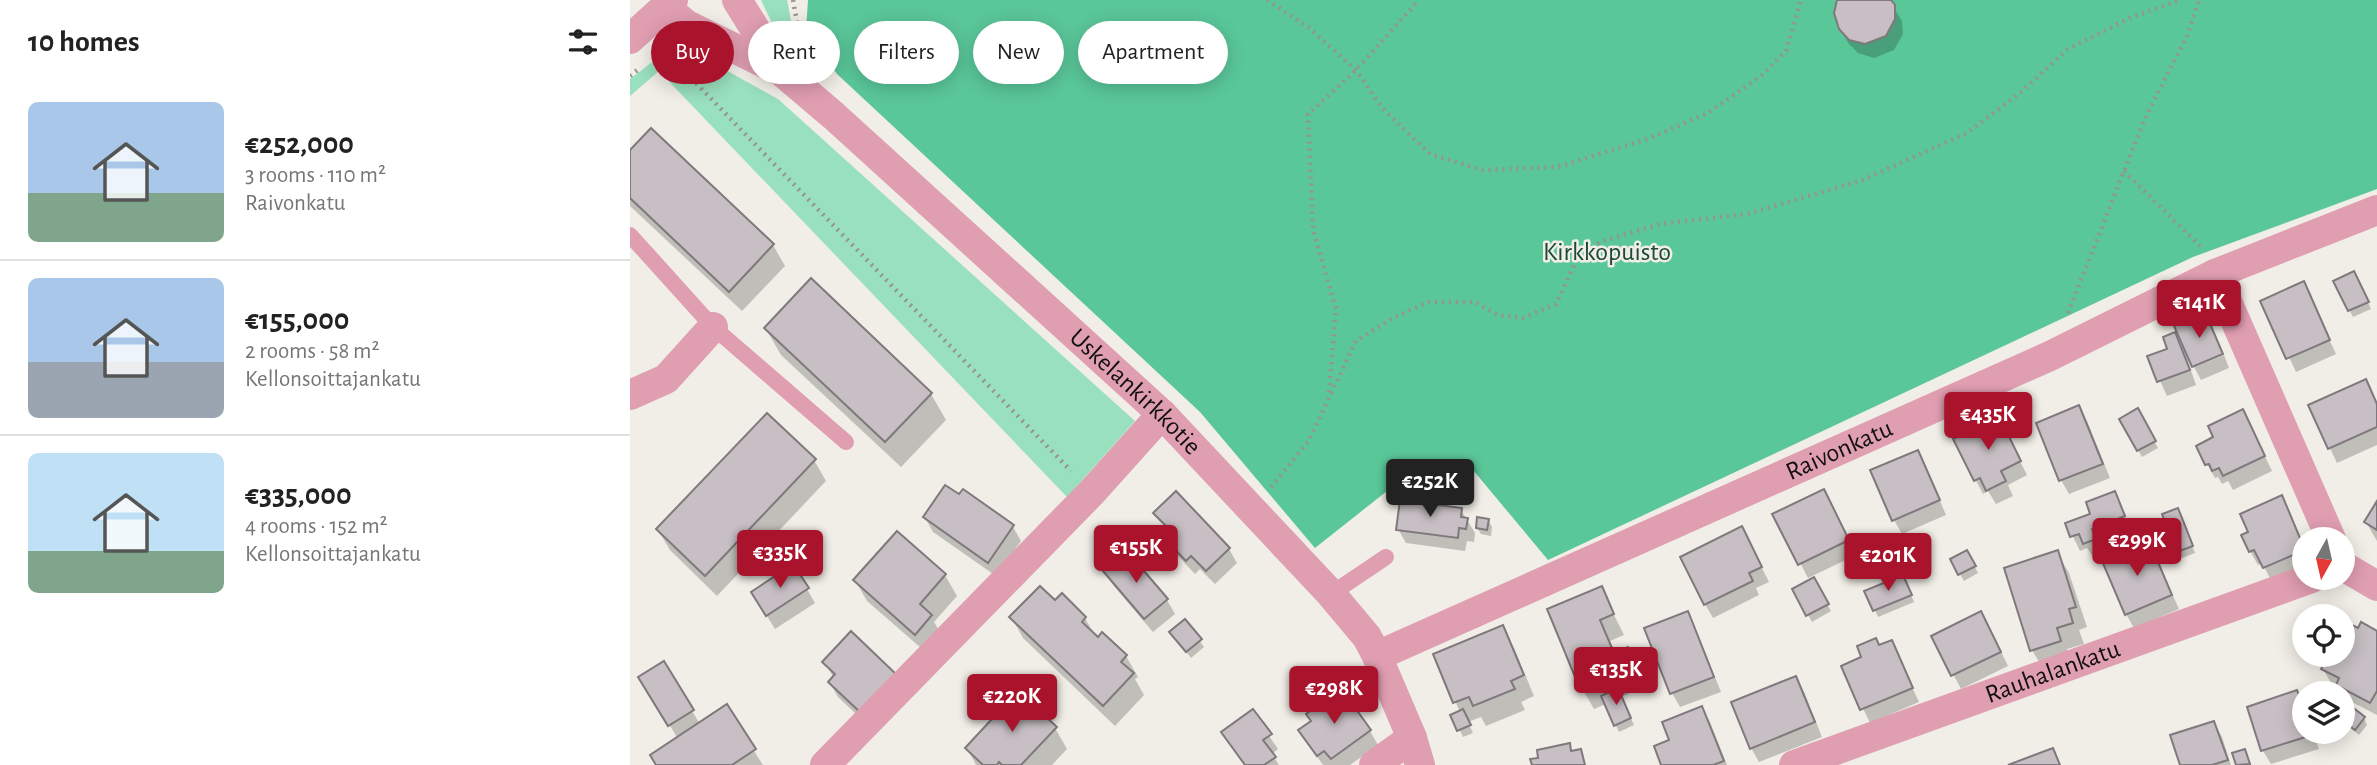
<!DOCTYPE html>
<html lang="en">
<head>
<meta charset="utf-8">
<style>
	body { margin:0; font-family:"Alegreya Sans",sans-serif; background:#f6f6f6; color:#222; height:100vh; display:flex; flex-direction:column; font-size:26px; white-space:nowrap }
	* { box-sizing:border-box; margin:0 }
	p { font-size:23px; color:#767676 }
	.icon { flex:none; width:38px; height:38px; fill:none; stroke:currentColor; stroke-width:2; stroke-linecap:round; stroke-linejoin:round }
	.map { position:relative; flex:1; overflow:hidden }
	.drawer { display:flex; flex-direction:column; background:#fff; width:630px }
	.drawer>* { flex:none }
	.guide { position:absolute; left:21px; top:21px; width:665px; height:63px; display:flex; gap:14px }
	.needle { width:46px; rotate:188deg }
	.buttons { position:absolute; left:1662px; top:527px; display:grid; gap:14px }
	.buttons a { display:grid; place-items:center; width:63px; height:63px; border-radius:50%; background:#fff; box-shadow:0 4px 18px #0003; font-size:35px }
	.price { position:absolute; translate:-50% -60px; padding:0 16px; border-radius:7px; background:#aa132c; color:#fff; font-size:23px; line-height:46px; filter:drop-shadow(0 2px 4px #0008) }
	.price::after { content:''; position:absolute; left:50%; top:42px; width:21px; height:16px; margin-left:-10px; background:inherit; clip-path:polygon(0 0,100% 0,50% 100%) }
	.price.on { background:#222; color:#fff }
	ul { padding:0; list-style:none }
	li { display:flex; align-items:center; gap:21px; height:175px; padding:0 28px }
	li+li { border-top:2px solid #e0e0e0 }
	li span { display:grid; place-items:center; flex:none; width:196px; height:140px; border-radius:10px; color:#555 }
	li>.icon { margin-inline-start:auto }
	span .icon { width:84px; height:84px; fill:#fffc; stroke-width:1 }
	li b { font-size:30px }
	h2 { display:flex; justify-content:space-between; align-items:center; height:84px; padding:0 28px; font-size:30px }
	.tag { padding:0 24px; border-radius:32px; background:#fff; box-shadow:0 4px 18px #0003; font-size:24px; line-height:63px }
	.tag.on { background:#aa132c; color:#fff }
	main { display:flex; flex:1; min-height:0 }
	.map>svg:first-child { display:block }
</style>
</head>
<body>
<main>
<section class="drawer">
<h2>10 homes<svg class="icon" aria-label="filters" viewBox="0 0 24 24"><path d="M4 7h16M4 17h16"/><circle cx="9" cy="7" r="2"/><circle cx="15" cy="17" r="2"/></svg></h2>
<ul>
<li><span style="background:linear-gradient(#a9c7e8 65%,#7fa58c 0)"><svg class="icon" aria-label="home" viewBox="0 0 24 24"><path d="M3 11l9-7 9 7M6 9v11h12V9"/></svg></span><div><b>€252,000</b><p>3 rooms · 110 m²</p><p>Raivonkatu</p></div></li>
<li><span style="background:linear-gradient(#a9c7e8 60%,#9aa5b1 0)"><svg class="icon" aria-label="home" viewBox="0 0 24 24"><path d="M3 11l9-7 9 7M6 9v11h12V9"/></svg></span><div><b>€155,000</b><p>2 rooms · 58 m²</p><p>Kellonsoittajankatu</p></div></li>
<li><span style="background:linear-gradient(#bfe0f5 70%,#7fa58c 0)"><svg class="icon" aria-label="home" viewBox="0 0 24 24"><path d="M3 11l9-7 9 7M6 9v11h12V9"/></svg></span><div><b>€335,000</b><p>4 rooms · 152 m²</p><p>Kellonsoittajankatu</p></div></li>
</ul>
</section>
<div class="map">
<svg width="1747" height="765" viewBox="0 0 1747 765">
	<rect width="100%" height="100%" fill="#f0eee6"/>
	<!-- green -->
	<g fill="#99e0be">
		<path d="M131 0H157L171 72 153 46Z"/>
		<path d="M47 43 148 99 505 421 437 497 29 71 0 96V79Z"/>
	</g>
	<!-- forest -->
	<path fill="#5ac799" d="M178 0H1747V189L1563 257 918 560 838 464 781 472 685 548 570 412 207 74 176 30Z"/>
	<!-- shadow -->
	<g fill="#0003">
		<path d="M1209 0H1259L1272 21 1273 34 1264 50 1244 58 1228 53 1219 44 1210 29Z"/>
		<path d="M21 130 143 245 155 266 112 311 0 206V153Z"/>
		<path d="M1727 280 1741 309 1723 317 1705 282Z"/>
		<path d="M1673 284 1706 354 1666 372 1633 302Z"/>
		<path d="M1574 315 1592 352 1563 364 1557 352 1555 353 1566 385 1537 396 1519 357 1539 350 1545 335 1555 352 1557 350Z"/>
		<path d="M136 329 301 394 316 420 271 467 151 355Z"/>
		<path d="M1594 355 1599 368 1571 380 1564 367Z"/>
		<path d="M1747 404V445L1707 463 1680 406Z"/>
		<path d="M1449 407 1457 421 1480 478 1439 494 1431 480Z"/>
		<path d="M1507 410 1528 448 1512 457 1491 419Z"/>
		<path d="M1620 425 1642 471 1603 490 1598 481 1592 484 1588 477 1585 478 1577 464Z"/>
		<path d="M1376 433 1397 475 1378 485 1383 496 1366 504 1358 491 1353 494 1325 440Z"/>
		<path d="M184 460 196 481 87 596 40 550 28 530Z"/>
		<path d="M1295 466 1316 515 1272 534 1264 520Z"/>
		<path d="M1484 493 1501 530 1468 543 1472 553 1463 557 1457 548 1450 551 1437 524 1462 515Z"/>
		<path d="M545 494 599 549 607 563 585 584 570 569 565 574 545 553 537 539 541 535 525 513Z"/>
		<path d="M1747 504V541L1736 522Z"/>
		<path d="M1201 505 1226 555 1178 578 1145 515Z"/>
		<path d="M831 510 845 533 844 542 837 541 835 551 776 543 768 529Z"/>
		<path d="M1659 512 1675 547V567L1642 582 1632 563 1628 565 1620 551Z"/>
		<path d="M1551 517 1565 553 1552 558 1549 551Z"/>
		<path d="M295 518 383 527 391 541 366 576 303 532Z"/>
		<path d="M858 520 862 527 861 536 851 534 847 528Z"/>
		<path d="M1119 542 1139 582 1126 588 1129 595 1083 618 1075 604Z"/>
		<path d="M1519 543 1549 609 1504 628 1496 614Z"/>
		<path d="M1337 552 1348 573 1334 581 1322 560Z"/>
		<path d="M1427 553 1439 573 1457 627 1449 630 1454 644 1437 649 1441 662 1414 670 1402 650Z"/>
		<path d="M475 571 537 600 545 614 523 632 483 585Z"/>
		<path d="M315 575 327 596 304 622 313 637 298 654 237 601 225 580Z"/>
		<path d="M1183 580 1201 611 1182 622 1164 590Z"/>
		<path d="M1276 583 1284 602 1248 617 1237 592Z"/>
		<path d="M177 589 185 603 145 629 131 606Z"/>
		<path d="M971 589 994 635 980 641 986 654 997 649 1016 686 991 697 1004 725 989 732 976 704 964 709 952 688Z"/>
		<path d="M425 603 455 618 467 639 496 656 508 677 505 679 514 695 485 726 393 638 382 618Z"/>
		<path d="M1057 613 1065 627 1091 692 1050 707 1042 693 1016 629Z"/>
		<path d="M555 621 574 647 561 658 541 632Z"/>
		<path d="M872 627 884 648 904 696 891 702 895 710 856 726 851 717 838 722 843 733 833 737 823 716 830 712 805 655Z"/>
		<path d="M1359 627 1378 666 1331 689 1304 637Z"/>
		<path d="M1729 631 1747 633V715L1716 699 1709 687 1701 683 1693 669 1713 654Z"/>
		<path d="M221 633 240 727 208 697 200 683 204 678 194 662Z"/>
		<path d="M1261 642 1289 702 1240 723 1213 667Z"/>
		<path d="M33 664 70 724 96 707 133 765H27L48 739 11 677Z"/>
		<path d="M1166 678 1174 692 1192 737 1129 762 1121 748Z"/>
		<path d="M1667 692 1675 706V732H1683L1689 749 1641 764 1633 751 1619 708Z"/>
		<path d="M1072 708 1080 722 1097 765H1033Z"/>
		<path d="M622 711 648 749 642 754 649 765H615L593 733Z"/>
		<path d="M1734 718 1737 725 1729 735 1717 725 1713 719Z"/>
		<path d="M1584 723 1592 737 1601 765H1552Z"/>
		<path d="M425 728 437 749 422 765H346L337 748Z"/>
		<path d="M740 731 748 745 720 765H693L678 744Z"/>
	</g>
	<!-- building -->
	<g fill="#c7bfc3" stroke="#7f787c" stroke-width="2">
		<path d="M1207 0H1261L1265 5V19L1256 36 1235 44 1219 40 1209 29 1204 13Z"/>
		<path d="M21 128 144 244 99 292 0 198V150Z"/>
		<path d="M1724 271 1739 302 1718 311 1703 281Z"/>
		<path d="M181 278 302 393 255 442 134 328Z"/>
		<path d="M1674 281 1700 340 1656 359 1630 301Z"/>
		<path d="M1575 312 1593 354 1562 367 1544 326Z"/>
		<path d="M1545 332 1560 370 1527 382 1517 356 1537 349 1533 337Z"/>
		<path d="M1736 379 1747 404V427L1698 449 1678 405Z"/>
		<path d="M1449 405 1473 464 1429 481 1406 423Z"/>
		<path d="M1508 408 1526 441 1507 451 1489 419Z"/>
		<path d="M1613 409 1635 456 1593 476 1589 468 1582 471 1579 464 1575 465 1566 446 1583 437 1578 426Z"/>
		<path d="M137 413 186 459 75 576 26 529Z"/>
		<path d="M1369 416 1391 461 1371 471 1376 481 1356 491 1350 478 1344 481 1323 439Z"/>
		<path d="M1288 450 1310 500 1262 521 1240 470Z"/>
		<path d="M315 485 329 494 333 489 384 525 358 563 293 517Z"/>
		<path d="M1194 489 1219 540 1168 565 1142 514Z"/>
		<path d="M546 491 600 548 576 571 561 556 556 561 535 539 542 532 523 513Z"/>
		<path d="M1485 491 1495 516 1462 529 1466 539 1453 544 1449 534 1440 537 1435 523 1460 514 1456 502Z"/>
		<path d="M1652 495 1675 550 1633 568 1624 550 1619 552 1611 535 1618 532 1610 514Z"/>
		<path d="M770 500 832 508 831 517 838 518 836 529 829 528 828 538 766 530Z"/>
		<path d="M1747 501V530L1734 522Z"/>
		<path d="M1548 508 1563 546 1547 552 1532 514Z"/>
		<path d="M847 517 859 519 857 530 846 528Z"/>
		<path d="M1112 526 1132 567 1119 573 1123 581 1074 605 1050 557Z"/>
		<path d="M267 531 316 574 290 604 302 615 285 635 223 580Z"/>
		<path d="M1519 541 1542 595 1495 615 1472 561Z"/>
		<path d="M1337 550 1346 566 1328 575 1320 559Z"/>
		<path d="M1428 550 1446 607 1439 609 1443 623 1427 628 1431 641 1400 651 1374 568Z"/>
		<path d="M497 551 538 599 514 619 473 571Z"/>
		<path d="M163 564 179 588 136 616 121 592Z"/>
		<path d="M1273 575 1282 595 1243 611 1234 591Z"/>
		<path d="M1184 577 1199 604 1176 616 1162 589Z"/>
		<path d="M410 586 425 600 432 593 456 617 452 622 468 637 472 632 497 655 491 662 504 673 473 706 379 617Z"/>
		<path d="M972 586 984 614 970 620 984 653 998 647 1006 665 950 689 917 609Z"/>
		<path d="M1058 611 1084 677 1040 694 1014 628Z"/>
		<path d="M1351 611 1371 652 1321 676 1301 636Z"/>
		<path d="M555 619 572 639 556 652 539 632Z"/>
		<path d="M1716 622 1728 628 1731 622 1747 631V691L1740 703 1706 685 1709 678 1691 669 1699 654H1713V628Z"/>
		<path d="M873 625 894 675 881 681 885 689 843 706 839 697 823 703 803 654Z"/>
		<path d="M221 631 268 676 232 714 198 682 205 674 192 662Z"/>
		<path d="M1246 638 1249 645 1262 640 1283 688 1230 710 1211 666 1231 657 1227 646Z"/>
		<path d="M34 661 64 710 38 726 8 677Z"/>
		<path d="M1166 676 1185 722 1120 749 1101 702Z"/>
		<path d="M711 688 741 730 701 759 694 751 687 756 668 730 681 721 676 714Z"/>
		<path d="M988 688 1001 718 984 726 971 696Z"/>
		<path d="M1667 690 1675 712V732H1681L1682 735 1631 751 1617 707Z"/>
		<path d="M388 691 427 727 391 765H372L369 762 367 765H353L335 748Z"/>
		<path d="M97 704 126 749 102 765H26L20 755Z"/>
		<path d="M1072 706 1094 761 1083 765H1031L1024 746 1039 740 1032 722Z"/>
		<path d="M1721 706 1735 717 1725 730 1713 721V716Z"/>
		<path d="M623 709 642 734 633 740 646 757 634 765H615L591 732Z"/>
		<path d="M833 709 841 725 827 731 820 715Z"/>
		<path d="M1584 721 1598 760 1582 765H1550L1540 735Z"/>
		<path d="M940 743 941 751 951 749 955 765H902L900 759 908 758 907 750Z"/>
		<path d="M1423 748 1430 765H1378Z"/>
		<path d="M1615 749 1620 764 1606 765 1602 753Z"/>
	</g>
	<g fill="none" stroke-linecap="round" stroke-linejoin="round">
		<!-- path -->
		<g stroke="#95948e" stroke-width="4.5" stroke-dasharray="2 5" stroke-linecap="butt">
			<path d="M163 0 171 44"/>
			<path d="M637 0 678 27 726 70 752 108 800 154 852 170 928 167 1020 138 1078 113 1132 75 1156 51 1171 0"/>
			<path d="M32 48 441 471"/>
			<path d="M0 76 10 68"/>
			<path d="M1494 171 1573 249"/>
			<path d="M1438 313 1515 118 1557 36 1569 0"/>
			<path d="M699 392 706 309 683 230 678 114 726 70 789 0"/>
			<path d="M641 487 678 442 726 341 763 318 798 302H845L868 315 893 318 926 304 948 257 970 242 1030 224 1117 214 1233 180 1337 133 1391 92 1438 49 1502 17 1551 0"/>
		</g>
		<!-- service -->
		<g stroke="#e09eb1" stroke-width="16">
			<path d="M0 235 83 327 216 442"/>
			<path d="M701 594 756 557"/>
		</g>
		<!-- minor -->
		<g stroke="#e09eb1" stroke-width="30">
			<path d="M107 0 151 71"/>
			<path id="s1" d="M35 7 57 25 151 71 204 116 532 414 701 594 737 637 747 656 782 738 790 765"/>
			<path d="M0 39 43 0"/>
			<path d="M1585 274 1701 539"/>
			<path d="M0 395 36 379 83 327"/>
			<path d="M1713 566 1747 586"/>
			<path id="s2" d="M747 656 1420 356 1585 274 1747 210"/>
			<path d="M195 765 462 492 532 414"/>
			<path d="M744 765 782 738"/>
			<path id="s3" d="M1164 765 1682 578"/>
		</g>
	</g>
	<g text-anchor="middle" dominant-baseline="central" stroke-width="5" stroke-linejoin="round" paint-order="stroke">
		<!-- park labels -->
		<g font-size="26" fill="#1d4a37" stroke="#f0eee6">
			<text x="977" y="252">Kirkkopuisto</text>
		</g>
		<!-- street labels -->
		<g font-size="26" fill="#11110e" stroke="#f0eee6">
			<text stroke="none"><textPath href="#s1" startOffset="611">Uskelankirkkotie</textPath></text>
			<text stroke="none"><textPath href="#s2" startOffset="506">Raivonkatu</textPath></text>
			<text stroke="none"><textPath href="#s3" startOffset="275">Rauhalankatu</textPath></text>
		</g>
	</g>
</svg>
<div class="buttons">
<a><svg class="needle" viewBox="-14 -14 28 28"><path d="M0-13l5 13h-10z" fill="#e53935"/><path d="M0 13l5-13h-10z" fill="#767676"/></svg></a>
<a><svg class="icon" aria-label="locate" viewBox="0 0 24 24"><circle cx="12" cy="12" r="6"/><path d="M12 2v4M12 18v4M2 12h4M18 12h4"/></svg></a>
<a><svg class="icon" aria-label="layers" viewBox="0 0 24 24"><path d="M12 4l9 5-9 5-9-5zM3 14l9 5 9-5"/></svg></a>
</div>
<b class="price" style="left:1569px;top:340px">€141K</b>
<b class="price" style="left:1358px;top:452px">€435K</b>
<b class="price on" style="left:800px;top:519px">€252K</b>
<b class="price" style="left:1507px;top:578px">€299K</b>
<b class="price" style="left:506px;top:585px">€155K</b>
<b class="price" style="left:150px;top:590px">€335K</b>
<b class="price" style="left:1258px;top:593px">€201K</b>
<b class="price" style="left:986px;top:707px">€135K</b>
<b class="price" style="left:704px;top:726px">€298K</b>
<b class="price" style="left:382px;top:734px">€220K</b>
<div class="guide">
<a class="tag on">Buy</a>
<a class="tag">Rent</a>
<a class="tag">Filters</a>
<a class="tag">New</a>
<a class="tag">Apartment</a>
</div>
</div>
</main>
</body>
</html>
